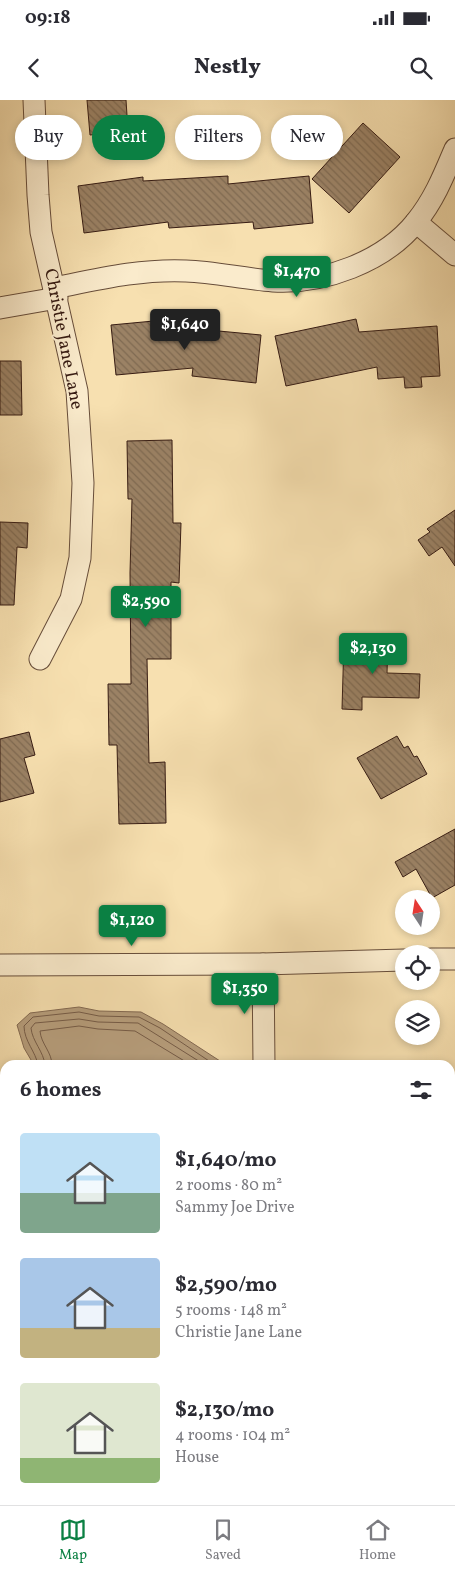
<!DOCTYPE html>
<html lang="en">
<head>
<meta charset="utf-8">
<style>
	body { margin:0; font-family:Vollkorn,serif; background:#f7f7f7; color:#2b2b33; height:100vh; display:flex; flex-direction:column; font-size:19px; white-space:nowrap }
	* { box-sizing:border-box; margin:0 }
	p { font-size:16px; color:#7c7c81 }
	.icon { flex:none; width:28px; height:28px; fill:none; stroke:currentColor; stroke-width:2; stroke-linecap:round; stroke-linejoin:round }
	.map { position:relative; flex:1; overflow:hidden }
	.details { position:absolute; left:0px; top:960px; width:455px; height:445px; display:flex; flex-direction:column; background:#fff; border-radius:15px 15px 0 0; box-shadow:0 2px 8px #0003 }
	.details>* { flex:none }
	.top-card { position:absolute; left:15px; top:15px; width:425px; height:45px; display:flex; gap:10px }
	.needle { width:32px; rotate:348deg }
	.controls { position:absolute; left:395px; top:790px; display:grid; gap:10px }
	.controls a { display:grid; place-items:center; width:45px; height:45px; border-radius:50%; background:#fff; box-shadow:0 2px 8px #0003; font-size:25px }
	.price { position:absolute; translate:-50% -42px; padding:0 11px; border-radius:5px; background:#0b8043; color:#fff; font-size:16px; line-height:32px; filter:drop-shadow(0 1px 2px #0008) }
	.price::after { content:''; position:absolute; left:50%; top:30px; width:15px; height:11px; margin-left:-8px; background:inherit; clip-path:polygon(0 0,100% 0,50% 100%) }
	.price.active { background:#222; color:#fff }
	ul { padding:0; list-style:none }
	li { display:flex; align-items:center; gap:15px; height:125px; padding:0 20px }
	li span { display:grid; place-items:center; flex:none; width:140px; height:100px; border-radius:5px; color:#555 }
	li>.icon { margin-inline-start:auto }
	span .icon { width:60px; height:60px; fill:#fffc; stroke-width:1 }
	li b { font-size:21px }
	h2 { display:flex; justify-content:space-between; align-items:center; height:60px; padding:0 20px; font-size:21px }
	.chip { padding:0 18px; border-radius:22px; background:#fff; box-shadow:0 2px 8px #0003; font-size:18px; line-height:45px }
	.chip.active { background:#0b8043; color:#fff }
	.status { display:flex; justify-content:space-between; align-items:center; height:35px; padding:0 25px; background:#fff; direction:ltr }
	.status svg { height:14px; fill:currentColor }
	header { display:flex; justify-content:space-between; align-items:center; height:65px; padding:0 20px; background:#fff; font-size:22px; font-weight:800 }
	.tabs { display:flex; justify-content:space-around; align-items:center; height:70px; border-top:1px solid #e1e1e2; background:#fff; font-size:14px; color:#7c7c81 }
	.tabs a { display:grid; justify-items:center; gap:2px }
	.tabs .active { color:#0b8043 }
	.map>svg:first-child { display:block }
</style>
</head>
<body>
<div class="status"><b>09:18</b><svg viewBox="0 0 49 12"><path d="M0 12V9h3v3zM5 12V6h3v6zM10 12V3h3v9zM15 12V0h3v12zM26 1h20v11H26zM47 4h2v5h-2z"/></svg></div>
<header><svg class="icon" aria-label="back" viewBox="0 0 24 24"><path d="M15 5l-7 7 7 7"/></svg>Nestly<svg class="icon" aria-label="search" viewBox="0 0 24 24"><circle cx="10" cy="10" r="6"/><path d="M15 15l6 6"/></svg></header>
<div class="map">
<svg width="455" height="1405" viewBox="0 0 455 1405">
	<defs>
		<pattern id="forest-crowns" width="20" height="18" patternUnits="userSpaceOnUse" patternTransform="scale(1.25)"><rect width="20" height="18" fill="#d6bf95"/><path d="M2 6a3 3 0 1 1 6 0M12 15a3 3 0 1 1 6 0" fill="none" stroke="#b8a480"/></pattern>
		<pattern id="building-back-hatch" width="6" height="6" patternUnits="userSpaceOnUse" patternTransform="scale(1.25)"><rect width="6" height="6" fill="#9b8265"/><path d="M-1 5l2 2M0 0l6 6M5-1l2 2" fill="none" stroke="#7f6a52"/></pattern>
	</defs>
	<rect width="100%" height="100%" fill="#f7e0b0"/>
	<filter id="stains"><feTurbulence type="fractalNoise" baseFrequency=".004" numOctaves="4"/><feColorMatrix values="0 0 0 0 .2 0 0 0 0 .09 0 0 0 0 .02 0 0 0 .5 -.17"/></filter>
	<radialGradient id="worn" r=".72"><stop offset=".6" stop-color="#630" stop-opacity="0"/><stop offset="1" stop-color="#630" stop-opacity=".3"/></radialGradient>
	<!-- forest -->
	<path fill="url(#forest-crowns)" stroke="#866e54" d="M450 1314 455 1324V1405H386L383 1400H450Z"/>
	<!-- water -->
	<path fill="#b69d7b" stroke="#836951" d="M79 907 99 911 141 912 163 924 220 961V965H34L24 948 17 925 30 913Z"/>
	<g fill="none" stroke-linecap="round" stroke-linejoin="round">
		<!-- shore -->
		<g stroke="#765c47" stroke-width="1">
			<path d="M38 965C36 952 24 941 24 926L33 917 79 912 99 916 139 917 160 928 215 965"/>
			<path d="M45 965C44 952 32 941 31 928L35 923 79 919 98 922 138 923 205 965"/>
			<path d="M52 965C52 952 41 944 40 931L79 926 98 929 135 931 191 965"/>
		</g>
	</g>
	<!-- building -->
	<g fill="url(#building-back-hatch)" stroke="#371c13">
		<path d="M87 0H126L128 31 90 35Z"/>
		<path d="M363 23 400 57 349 113 312 79Z"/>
		<path d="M228 76V84L309 76 313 123 254 129 253 122 169 128 168 122 84 133 78 86 143 77V81Z"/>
		<path d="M175 219 176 227 261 235 256 283 192 276 193 268 116 275 111 225Z"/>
		<path d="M356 219 359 232 437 226 440 276 421 277 422 287 405 288 404 277 378 279 377 267 286 286 275 236Z"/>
		<path d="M0 261H21L22 315H0Z"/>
		<path d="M172 340 173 423H181L179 483 171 482V559H147L149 663 165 662 166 723 119 724 117 645H109L108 584H131L130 473 132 399H128L127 341Z"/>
		<path d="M455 410V466L442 447 429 456 418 440 430 432 427 429Z"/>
		<path d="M0 422 28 423 27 448 17 447 14 505H0Z"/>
		<path d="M344 540 388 541 387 573 420 574 419 598 362 597V610L342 609Z"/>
		<path d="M29 632 35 655 24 658 34 693 0 702V639Z"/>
		<path d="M397 636 404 648 408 646 414 657 417 656 427 674 381 699 357 658Z"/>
		<path d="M455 729V785L432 798 416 769 403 777 395 762Z"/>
	</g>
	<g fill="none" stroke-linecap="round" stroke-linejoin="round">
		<defs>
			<g id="minor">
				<path d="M34 0 38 95 41 132 77 291 83 383 80 458 71 499 40 559"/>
				<path d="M416 122 455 155"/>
				<path d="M54 188C99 179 140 169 186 171 215 172 244 179 273 181 323 184 384 162 416 122 434 100 444 75 455 49"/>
				<path d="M0 208 57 198"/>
				<path d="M431 859H455"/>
				<path d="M263 864 264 965"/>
				<path d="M0 865 263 864 404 860"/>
				<path d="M450 1098 455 1100"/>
				<path d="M265 1400V1405"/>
			</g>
		</defs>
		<!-- minor casing -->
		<use href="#minor" stroke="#674d3a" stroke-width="23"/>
		<!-- minor -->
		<use href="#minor" stroke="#faebcc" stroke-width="21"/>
	</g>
	<g text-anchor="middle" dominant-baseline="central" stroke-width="4" stroke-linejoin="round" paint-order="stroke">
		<!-- street labels -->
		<g font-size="18" fill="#371c13" stroke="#faebcc">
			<text transform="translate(63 239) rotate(79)">Christie Jane Lane</text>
		</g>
	</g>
	<rect width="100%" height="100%" filter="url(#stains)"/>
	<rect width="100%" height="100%" fill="url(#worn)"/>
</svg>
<div class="controls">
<a><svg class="needle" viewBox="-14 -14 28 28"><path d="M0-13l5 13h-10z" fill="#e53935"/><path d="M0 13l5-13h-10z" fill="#7c7c81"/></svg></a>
<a><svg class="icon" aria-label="locate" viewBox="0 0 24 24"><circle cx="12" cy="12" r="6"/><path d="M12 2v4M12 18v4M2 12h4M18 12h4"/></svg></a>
<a><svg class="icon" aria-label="layers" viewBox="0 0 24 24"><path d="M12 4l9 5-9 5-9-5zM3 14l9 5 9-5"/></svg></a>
</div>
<b class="price" style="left:297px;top:198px">$1,470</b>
<b class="price active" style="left:185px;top:251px">$1,640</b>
<b class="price" style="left:146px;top:528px">$2,590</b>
<b class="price" style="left:373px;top:575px">$2,130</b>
<b class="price" style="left:132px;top:847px">$1,120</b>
<b class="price" style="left:245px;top:915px">$1,350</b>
<div class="top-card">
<a class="chip">Buy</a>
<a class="chip active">Rent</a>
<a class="chip">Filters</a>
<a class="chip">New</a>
</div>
<section class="details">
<h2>6 homes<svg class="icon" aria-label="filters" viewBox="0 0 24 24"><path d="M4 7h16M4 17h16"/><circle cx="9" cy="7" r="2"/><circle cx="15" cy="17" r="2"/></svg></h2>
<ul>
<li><span style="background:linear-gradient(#bfe0f5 60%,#7fa58c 0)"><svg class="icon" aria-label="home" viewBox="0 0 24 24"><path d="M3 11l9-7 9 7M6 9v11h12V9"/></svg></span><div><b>$1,640/mo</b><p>2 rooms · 80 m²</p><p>Sammy Joe Drive</p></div></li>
<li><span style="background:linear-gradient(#a9c7e8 70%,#c2b280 0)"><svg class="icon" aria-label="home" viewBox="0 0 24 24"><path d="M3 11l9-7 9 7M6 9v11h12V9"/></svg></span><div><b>$2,590/mo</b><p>5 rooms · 148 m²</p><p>Christie Jane Lane</p></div></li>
<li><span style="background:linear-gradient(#dfe7d0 75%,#8fb573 0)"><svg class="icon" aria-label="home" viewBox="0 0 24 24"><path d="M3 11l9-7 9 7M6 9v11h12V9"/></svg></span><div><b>$2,130/mo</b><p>4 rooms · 104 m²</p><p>House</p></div></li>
</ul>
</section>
</div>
<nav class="tabs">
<a class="active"><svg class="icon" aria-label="map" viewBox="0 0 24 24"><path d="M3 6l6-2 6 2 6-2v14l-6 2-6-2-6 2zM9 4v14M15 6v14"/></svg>Map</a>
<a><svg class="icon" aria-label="saved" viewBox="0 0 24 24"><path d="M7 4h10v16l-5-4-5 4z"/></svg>Saved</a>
<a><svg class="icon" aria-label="home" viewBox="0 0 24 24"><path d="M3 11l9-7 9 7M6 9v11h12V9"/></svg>Home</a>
</nav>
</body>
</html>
